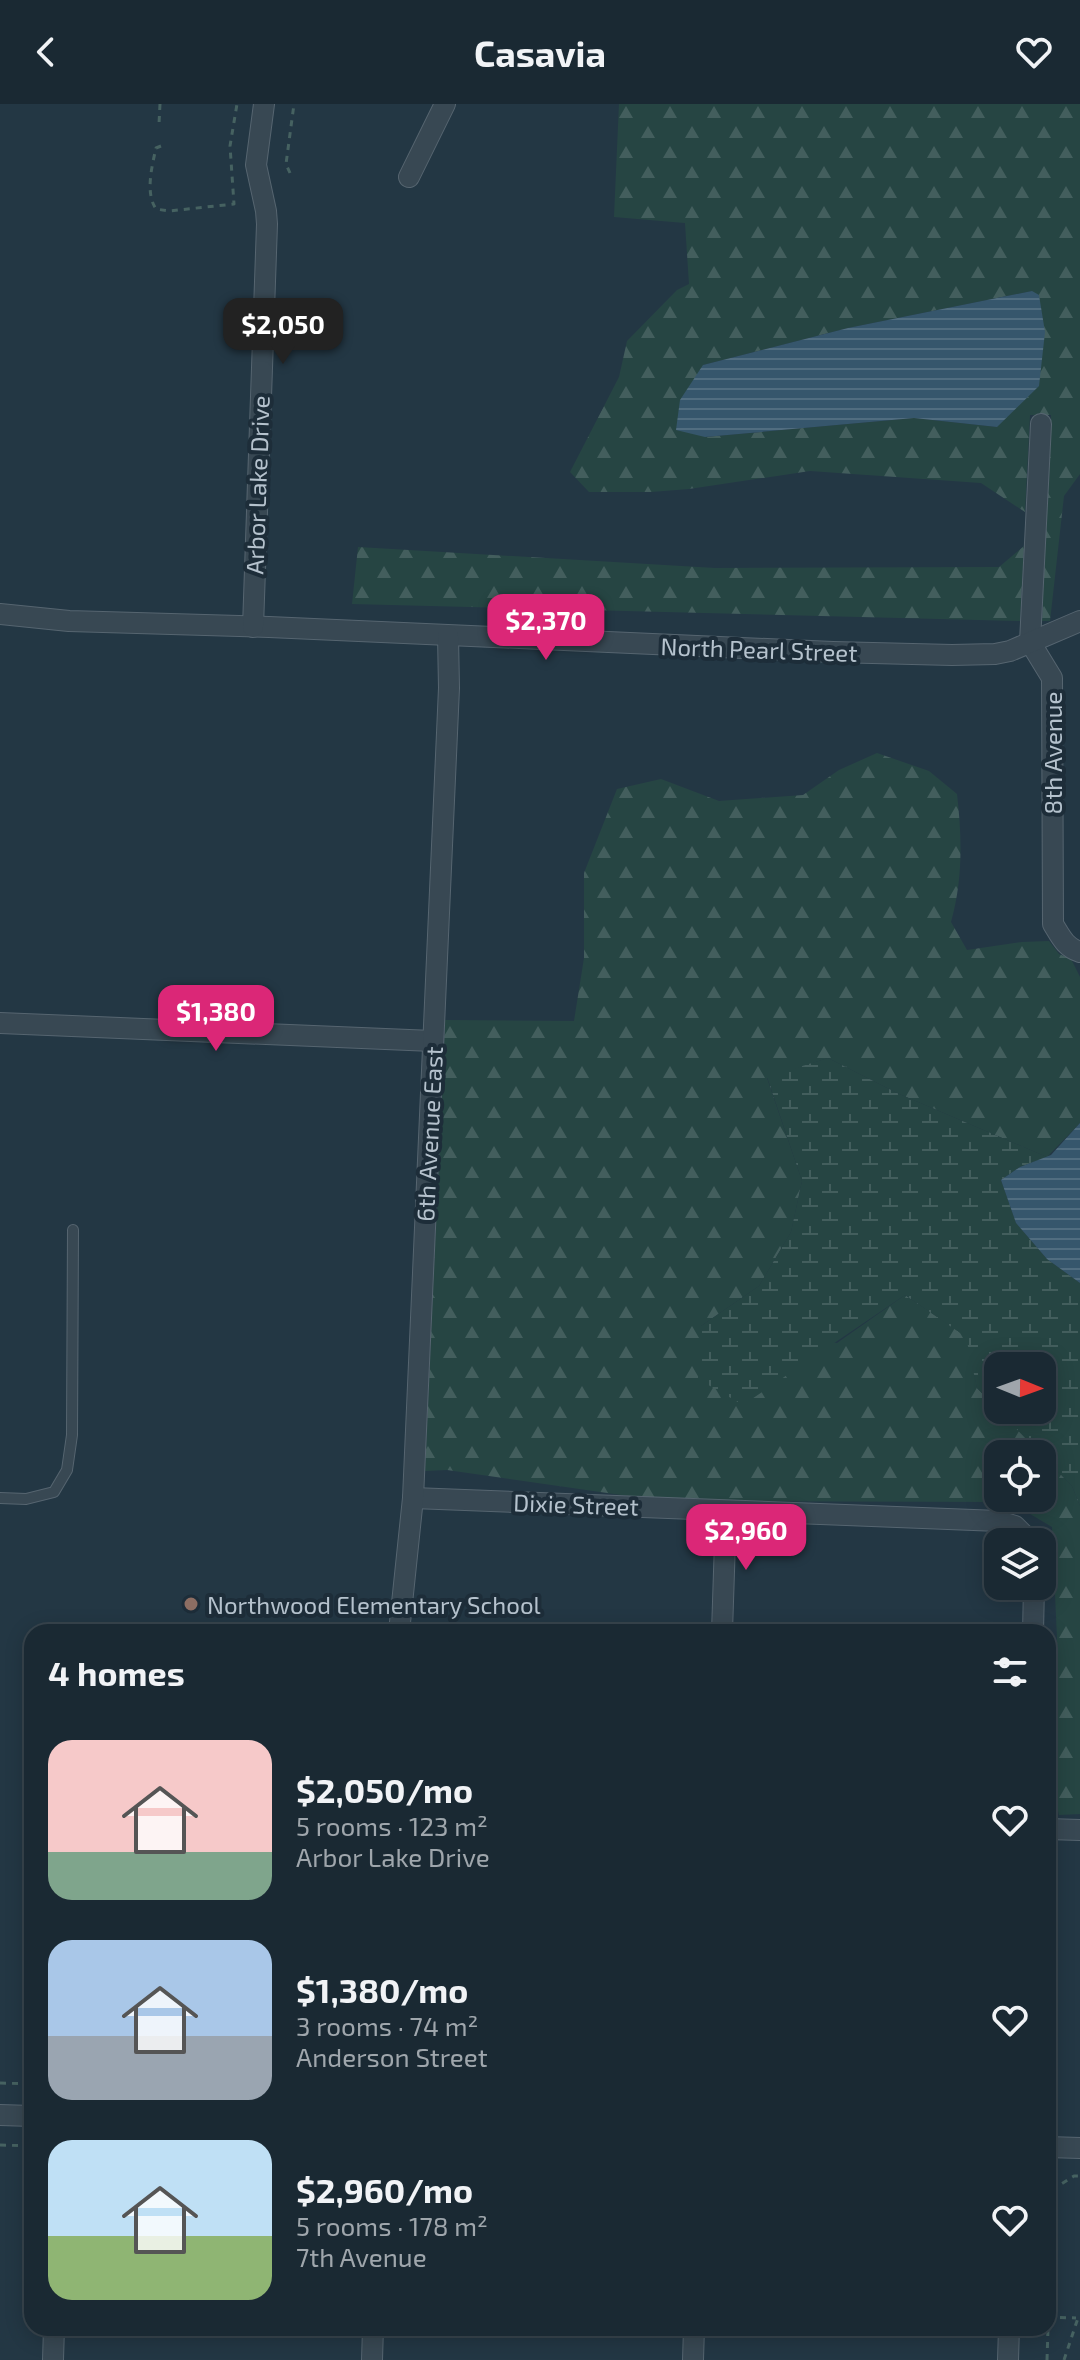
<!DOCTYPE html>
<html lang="en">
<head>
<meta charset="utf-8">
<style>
	body { margin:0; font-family:"Exo 2",sans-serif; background:#23313b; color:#f1f3f6; height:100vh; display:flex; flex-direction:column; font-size:30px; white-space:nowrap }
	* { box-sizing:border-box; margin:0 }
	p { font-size:26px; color:#9fa6ac }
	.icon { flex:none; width:44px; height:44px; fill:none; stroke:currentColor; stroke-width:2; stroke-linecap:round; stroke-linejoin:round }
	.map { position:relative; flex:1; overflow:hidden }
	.side { position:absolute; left:24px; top:1520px; width:1032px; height:712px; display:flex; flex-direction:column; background:#1a2933; border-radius:24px; box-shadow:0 4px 20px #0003,0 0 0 2px #38454e }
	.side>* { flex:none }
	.needle { width:52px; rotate:91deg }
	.fabs { position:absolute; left:984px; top:1248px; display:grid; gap:16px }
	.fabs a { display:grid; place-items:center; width:72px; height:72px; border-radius:16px; background:#1a2933; box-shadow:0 4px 20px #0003,0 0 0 2px #38454e; font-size:40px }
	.price { position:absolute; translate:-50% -68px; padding:0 18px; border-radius:16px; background:#db2777; color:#fff; font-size:26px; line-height:52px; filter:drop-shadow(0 2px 4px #0008) }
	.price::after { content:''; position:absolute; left:50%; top:48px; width:24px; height:18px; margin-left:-12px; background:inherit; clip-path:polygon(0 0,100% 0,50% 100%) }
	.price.selected { background:#222; color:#fff }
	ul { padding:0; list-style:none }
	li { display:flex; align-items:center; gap:24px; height:200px; padding:0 24px }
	li span { display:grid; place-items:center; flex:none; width:224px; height:160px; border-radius:24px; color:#555 }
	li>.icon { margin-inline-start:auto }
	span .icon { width:96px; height:96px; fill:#fffc; stroke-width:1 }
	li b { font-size:34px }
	h2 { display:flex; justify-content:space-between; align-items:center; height:96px; padding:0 24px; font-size:34px }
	header { display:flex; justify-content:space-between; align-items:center; height:104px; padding:0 24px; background:#1a2933; font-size:36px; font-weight:700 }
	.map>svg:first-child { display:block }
</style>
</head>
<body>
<header><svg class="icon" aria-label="back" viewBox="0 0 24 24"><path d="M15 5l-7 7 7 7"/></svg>Casavia<svg class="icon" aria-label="heart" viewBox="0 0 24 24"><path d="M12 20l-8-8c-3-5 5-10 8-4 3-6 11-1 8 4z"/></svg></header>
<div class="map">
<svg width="1080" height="2256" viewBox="0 0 1080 2256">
	<defs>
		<pattern id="forest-firs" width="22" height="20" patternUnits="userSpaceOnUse" patternTransform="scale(2)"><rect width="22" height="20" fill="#264543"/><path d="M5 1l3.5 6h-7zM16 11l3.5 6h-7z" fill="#435e5d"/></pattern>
		<pattern id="wetland-marsh" width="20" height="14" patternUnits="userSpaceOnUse" patternTransform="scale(2)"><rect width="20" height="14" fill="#264543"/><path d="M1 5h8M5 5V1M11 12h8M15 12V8" fill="none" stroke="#435e5d"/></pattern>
		<pattern id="water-rules" width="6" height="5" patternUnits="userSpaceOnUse" patternTransform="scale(2)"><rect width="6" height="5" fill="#36566c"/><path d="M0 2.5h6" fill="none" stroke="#516d80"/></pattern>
	</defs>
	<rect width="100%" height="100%" fill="#233744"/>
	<!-- forest -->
	<g fill="url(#forest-firs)" fill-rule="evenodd">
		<path d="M619 0H1080V370L1064 392 1050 517H1042L1051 311H1030L1025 408 981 379 810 367 689 385 651 388H589L570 368 619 273 627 237 677 186 689 180 685 119 614 113ZM1032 187 997 323 914 314 705 333 703 261 848 224Z"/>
		<path d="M1024 442 1020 517 352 500 358 443 715 464 999 463Z"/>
		<path d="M877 649 929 667 957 690C962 733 963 776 951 818L967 846 1022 838 1049 837 1059 850 1071 855 1080 873V1019L1047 1053 897 989 828 954 767 974 802 1077 791 1128 759 1182 701 1222 837 1239 905 1191 967 1233 977 1284 1041 1350H998V1394H1042V1351L1072 1382 1080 1402V1710L1059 1711 1048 1664 1057 1534 1052 1423 1010 1398 717 1397 628 1392 447 1366 425 1367 445 916 574 917 584 854V769L617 685 661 675 719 697 803 691 839 666Z"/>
	</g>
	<!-- wetland -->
	<path fill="url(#wetland-marsh)" d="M828 954 897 989 1047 1053 1020 1063 1001 1076 1016 1119 1047 1155 1080 1179V1402L1072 1382 998 1306H1042V1262H998V1306L977 1284 966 1233 905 1191 743 1301 698 1275 701 1222 759 1182 791 1128 802 1077 767 973Z"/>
	<!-- water -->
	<g fill="url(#water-rules)">
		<path d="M1032 187 1039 191 1045 228 1039 282 997 323 914 314 705 333 676 326 680 296 703 261 848 224Z"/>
		<path d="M1080 1019V1179L1047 1155 1016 1119 1001 1076 1020 1063 1051 1051Z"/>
	</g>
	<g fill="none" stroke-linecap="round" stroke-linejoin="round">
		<defs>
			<path id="lane" d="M0 1394 26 1395 54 1388 67 1366 72 1331 73 1126"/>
			<g id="street">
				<path d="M409 73 445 0"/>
				<path d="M1041 320 1030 538 1052 574 1053 820C1061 833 1065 843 1080 848"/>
				<path d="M0 510 69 517 269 523 833 548 952 551 995 550 1010 547 1080 517"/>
				<path d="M253 523 267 120 266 107 256 61 264 0"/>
				<path d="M0 919 433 937"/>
				<path d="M413 1394 999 1417 1015 1422 1031 1438"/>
				<path d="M399 1528 413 1394 449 584 448 532"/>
				<path d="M722 1528 726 1407"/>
				<path d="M1033 1528 1034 1482"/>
				<path d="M1048 1725 1080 1726"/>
				<path d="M0 2011 32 2012"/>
				<path d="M1048 2043 1080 2044"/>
				<path d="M53 2256 54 2224"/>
				<path d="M372 2256 373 2224"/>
				<path d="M693 2256 694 2224"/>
				<path d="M1008 2256 1009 2224"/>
			</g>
		</defs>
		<!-- lane casing -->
		<use href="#lane" stroke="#566570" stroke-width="12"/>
		<!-- street casing -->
		<use href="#street" stroke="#566570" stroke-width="22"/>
		<!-- path -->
		<g stroke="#466261" stroke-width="3" stroke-dasharray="6 6" stroke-linecap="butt">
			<path d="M160 0 159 20 162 22"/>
			<path d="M161 42 156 44C152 62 145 89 156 105L169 107 234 100 230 42 237 0"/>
			<path d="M290 69 286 60 294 0"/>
			<path d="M0 1979 32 1980"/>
			<path d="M0 2041 32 2042"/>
			<path d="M1048 2081 1052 2086 1048 2213"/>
			<path d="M1052 2086 1074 2072H1080"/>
			<path d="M1048 2213 1076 2214"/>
			<path d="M1047 2256 1048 2224"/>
			<path d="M1064 2256 1078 2214"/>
		</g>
		<!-- lane -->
		<use href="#lane" stroke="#384853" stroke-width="10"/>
		<!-- street -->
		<use href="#street" stroke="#384853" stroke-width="20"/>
	</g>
	<!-- markers -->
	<circle fill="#8d6e63" stroke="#1d2d39" stroke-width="3" cx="191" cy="1500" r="8"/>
	<g text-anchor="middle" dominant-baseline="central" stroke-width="8" stroke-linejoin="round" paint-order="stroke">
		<!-- street labels -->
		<g font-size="24" fill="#b5c2cd" stroke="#1d2d39">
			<text transform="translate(257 381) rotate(-88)">Arbor Lake Drive</text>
			<text transform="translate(759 545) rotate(2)">North Pearl Street</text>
			<text transform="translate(1052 649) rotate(-90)">8th Avenue</text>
			<text transform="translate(429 1030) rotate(-87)">6th Avenue East</text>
			<text transform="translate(576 1400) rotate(2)">Dixie Street</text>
		</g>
		<!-- poi labels -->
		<g font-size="24" fill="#b5c2cd" stroke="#1d2d39" text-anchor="start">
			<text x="207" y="1500">Northwood Elementary School</text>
		</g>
	</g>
</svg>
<div class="fabs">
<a><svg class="needle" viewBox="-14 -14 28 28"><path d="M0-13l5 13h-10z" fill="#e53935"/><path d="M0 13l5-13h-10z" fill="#9fa6ac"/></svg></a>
<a><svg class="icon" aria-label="locate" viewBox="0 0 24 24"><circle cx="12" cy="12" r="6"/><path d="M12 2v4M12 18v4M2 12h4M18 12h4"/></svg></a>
<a><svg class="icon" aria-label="layers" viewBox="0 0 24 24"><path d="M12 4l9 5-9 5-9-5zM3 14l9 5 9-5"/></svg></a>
</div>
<b class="price selected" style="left:283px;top:262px">$2,050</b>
<b class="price" style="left:546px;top:558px">$2,370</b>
<b class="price" style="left:216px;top:949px">$1,380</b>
<b class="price" style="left:746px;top:1468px">$2,960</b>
<section class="side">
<h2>4 homes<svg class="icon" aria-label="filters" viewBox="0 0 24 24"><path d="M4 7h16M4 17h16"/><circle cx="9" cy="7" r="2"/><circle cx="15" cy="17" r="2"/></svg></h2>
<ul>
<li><span style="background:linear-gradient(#f6c9c9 70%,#7fa58c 0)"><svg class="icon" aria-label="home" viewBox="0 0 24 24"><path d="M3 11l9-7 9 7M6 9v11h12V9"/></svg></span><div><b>$2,050/mo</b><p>5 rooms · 123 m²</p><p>Arbor Lake Drive</p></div><svg class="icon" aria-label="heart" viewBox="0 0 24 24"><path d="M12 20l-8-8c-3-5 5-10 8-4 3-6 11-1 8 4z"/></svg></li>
<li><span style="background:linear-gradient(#a9c7e8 60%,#9aa5b1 0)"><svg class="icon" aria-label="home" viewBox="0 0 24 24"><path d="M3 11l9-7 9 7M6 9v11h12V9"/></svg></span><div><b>$1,380/mo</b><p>3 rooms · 74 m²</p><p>Anderson Street</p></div><svg class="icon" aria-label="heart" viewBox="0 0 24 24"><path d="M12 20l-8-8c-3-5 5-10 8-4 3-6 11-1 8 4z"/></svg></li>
<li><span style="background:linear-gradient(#bfe0f5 60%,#8fb573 0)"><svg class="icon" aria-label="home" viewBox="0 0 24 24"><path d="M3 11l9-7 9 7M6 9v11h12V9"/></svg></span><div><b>$2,960/mo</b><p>5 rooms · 178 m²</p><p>7th Avenue</p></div><svg class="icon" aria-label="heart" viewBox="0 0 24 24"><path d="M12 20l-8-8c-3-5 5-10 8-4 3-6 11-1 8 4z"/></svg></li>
</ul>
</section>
</div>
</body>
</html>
